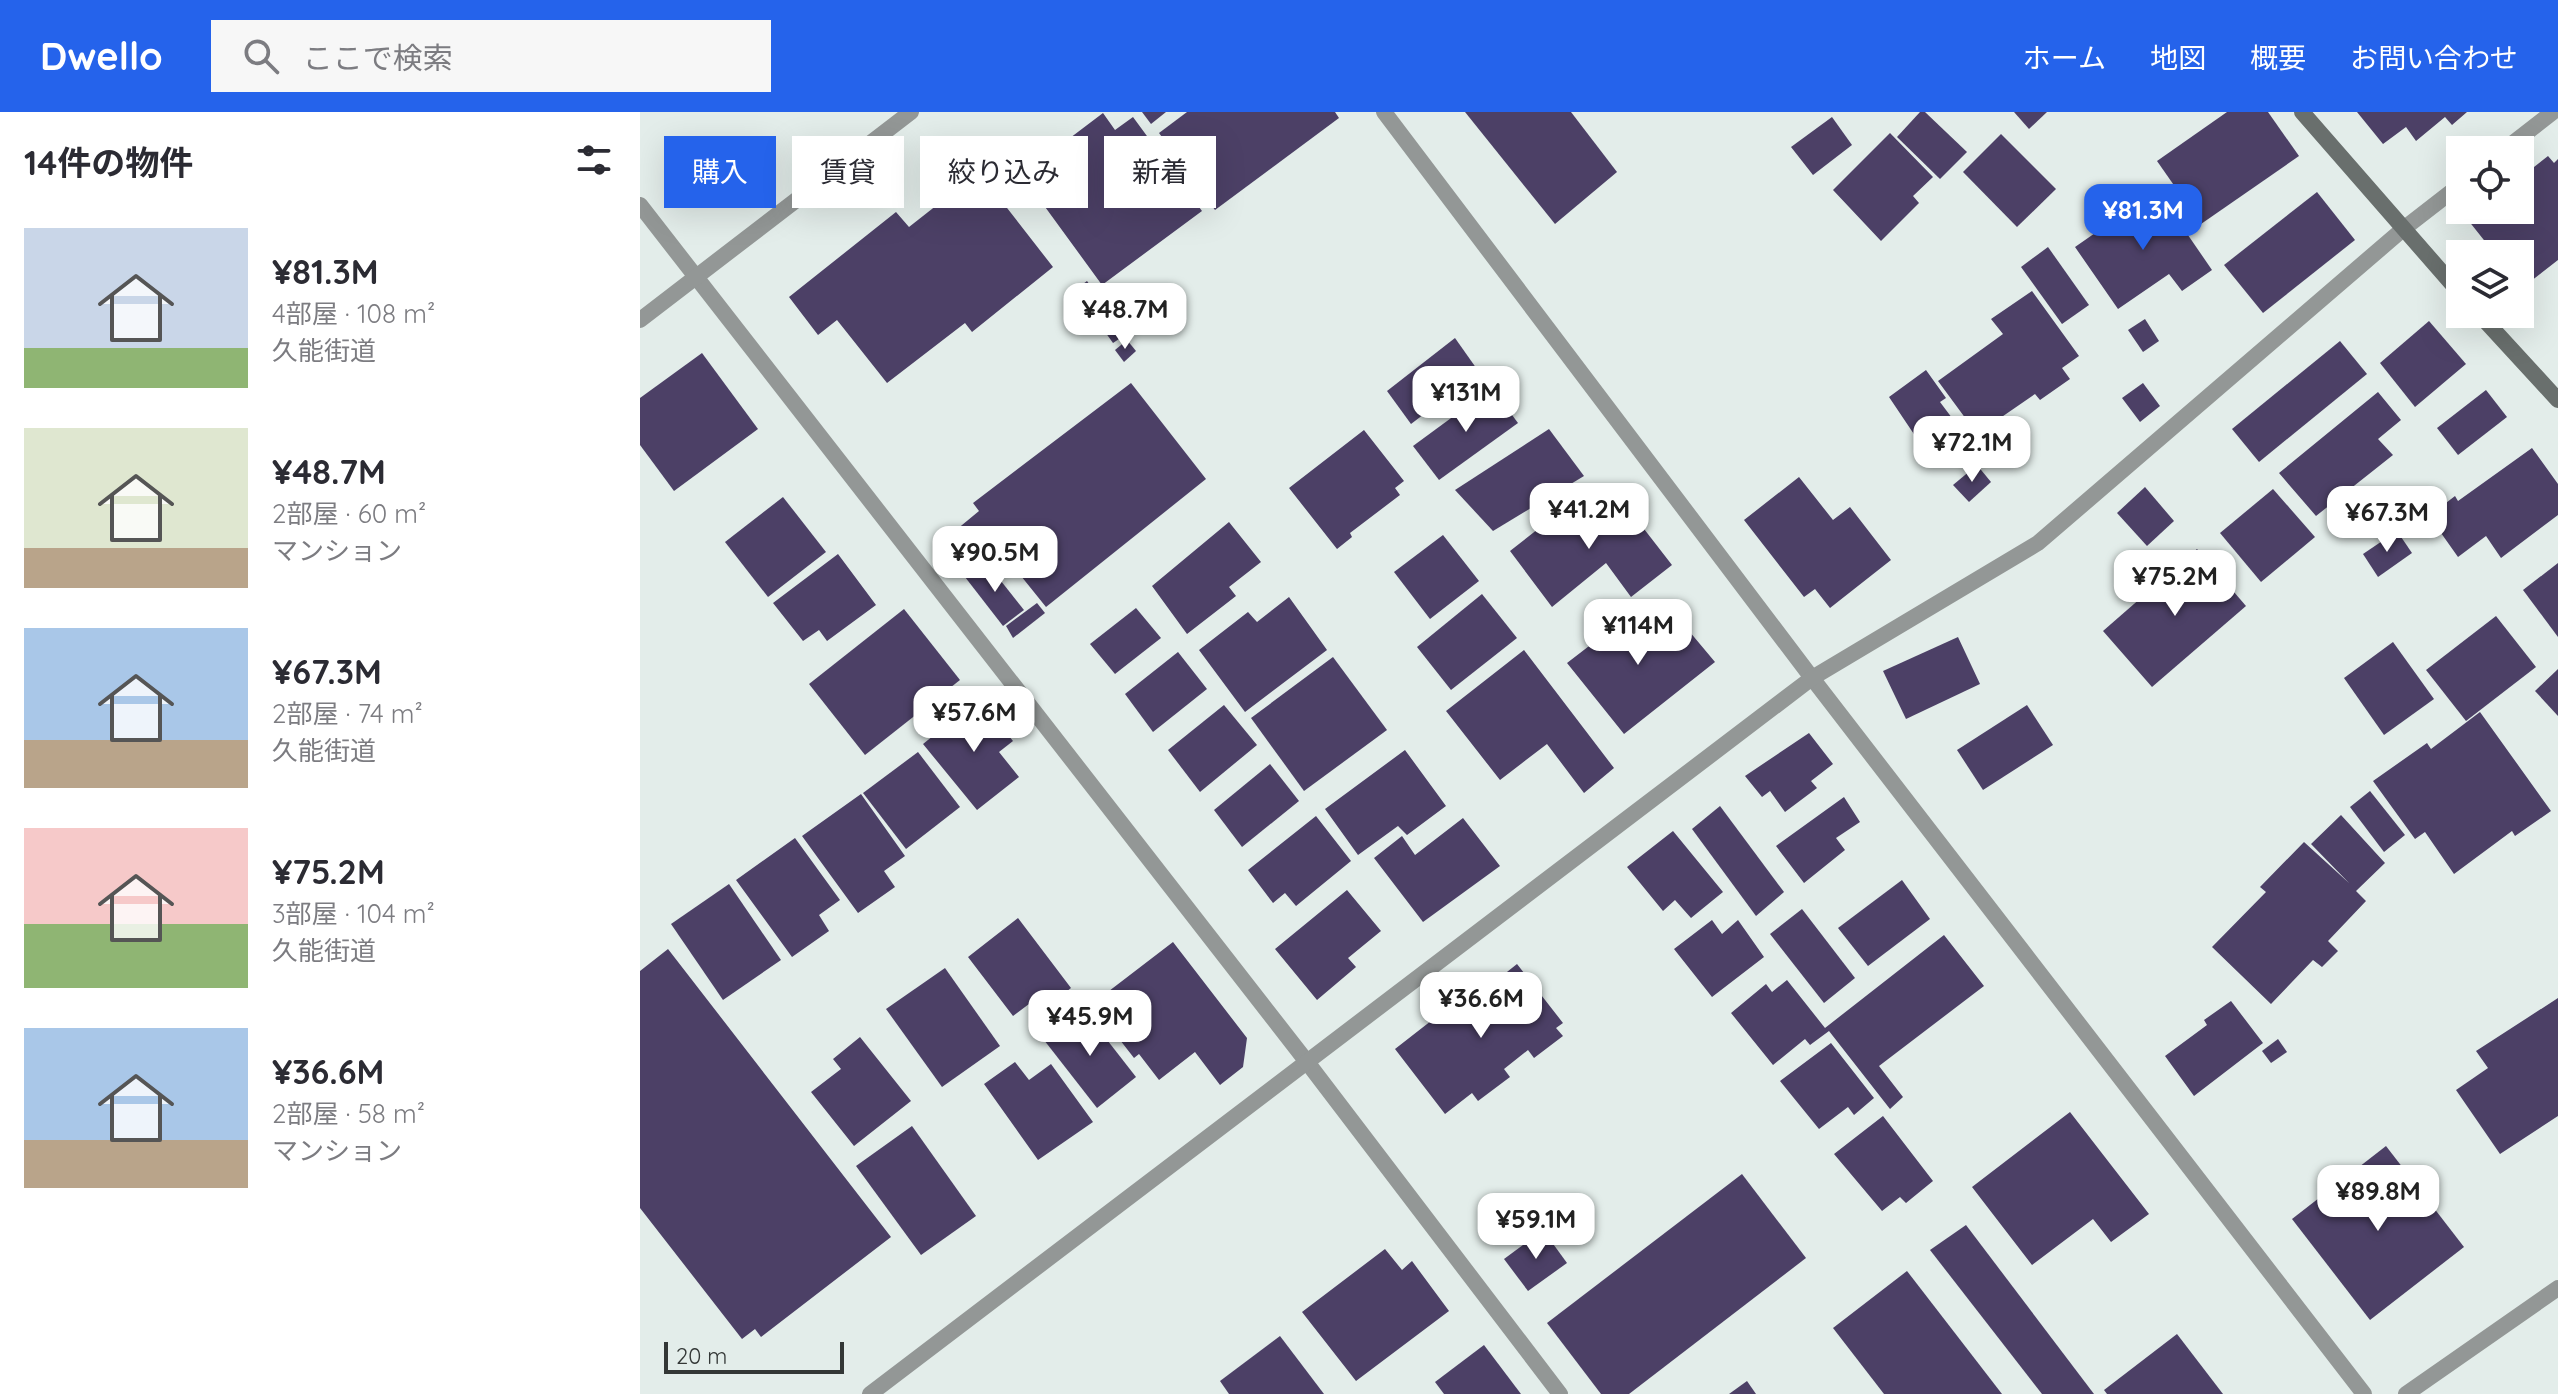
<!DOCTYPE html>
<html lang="ja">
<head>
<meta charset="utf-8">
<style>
	body { margin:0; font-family:Quicksand,"Noto Sans JP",sans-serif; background:#f7f7f7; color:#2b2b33; height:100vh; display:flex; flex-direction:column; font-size:30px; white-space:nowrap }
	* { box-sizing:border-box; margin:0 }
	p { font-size:26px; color:#7c7c81 }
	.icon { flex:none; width:44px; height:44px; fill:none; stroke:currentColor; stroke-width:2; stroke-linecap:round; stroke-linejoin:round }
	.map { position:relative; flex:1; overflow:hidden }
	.drawer { display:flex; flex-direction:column; background:#fff; width:640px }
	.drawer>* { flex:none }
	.top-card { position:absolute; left:24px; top:24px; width:760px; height:72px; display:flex; gap:16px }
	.tools { position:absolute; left:1806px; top:24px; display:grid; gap:16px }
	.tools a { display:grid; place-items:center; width:88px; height:88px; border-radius:0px; background:#fff; box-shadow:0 8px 32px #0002; font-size:40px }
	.scale { position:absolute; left:24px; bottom:20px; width:180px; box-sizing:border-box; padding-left:8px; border:4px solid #333736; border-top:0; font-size:22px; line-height:28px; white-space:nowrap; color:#333736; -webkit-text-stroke:6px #e3edea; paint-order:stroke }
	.price { position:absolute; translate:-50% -68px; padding:0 18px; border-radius:16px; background:#fff; color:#222; font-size:26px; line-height:52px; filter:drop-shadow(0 2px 4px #0008) }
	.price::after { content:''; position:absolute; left:50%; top:48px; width:24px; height:18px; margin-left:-12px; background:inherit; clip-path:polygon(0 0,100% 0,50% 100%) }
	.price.selected { background:#2563eb; color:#fff }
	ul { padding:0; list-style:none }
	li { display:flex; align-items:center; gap:24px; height:200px; padding:0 24px }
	li span { display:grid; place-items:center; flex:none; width:224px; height:160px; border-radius:0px; color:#555 }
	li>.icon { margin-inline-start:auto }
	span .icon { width:96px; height:96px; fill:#fffc; stroke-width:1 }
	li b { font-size:34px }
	h2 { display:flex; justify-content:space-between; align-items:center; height:96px; padding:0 24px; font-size:34px }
	.pill { padding:0 28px; border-radius:0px; background:#fff; box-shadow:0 8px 32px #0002; font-size:28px; line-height:72px }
	.pill.selected { background:#2563eb; color:#fff }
	header { display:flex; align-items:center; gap:48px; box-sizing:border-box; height:112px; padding:0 40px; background:#2563eb; color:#fff }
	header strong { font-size:38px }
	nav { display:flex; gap:44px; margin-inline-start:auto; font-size:28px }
	.search { width:560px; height:72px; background:#f7f7f7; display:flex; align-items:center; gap:20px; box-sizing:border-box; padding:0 28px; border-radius:0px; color:#7c7c81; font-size:30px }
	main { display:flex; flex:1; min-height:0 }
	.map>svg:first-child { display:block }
</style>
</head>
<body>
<header>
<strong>Dwello</strong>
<div class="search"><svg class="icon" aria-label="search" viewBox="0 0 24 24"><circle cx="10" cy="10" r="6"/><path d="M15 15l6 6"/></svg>ここで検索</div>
<nav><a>ホーム</a><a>地図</a><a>概要</a><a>お問い合わせ</a></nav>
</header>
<main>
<section class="drawer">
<h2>14件の物件<svg class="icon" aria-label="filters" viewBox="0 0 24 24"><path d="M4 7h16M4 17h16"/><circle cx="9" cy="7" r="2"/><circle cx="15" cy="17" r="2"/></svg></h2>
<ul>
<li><span style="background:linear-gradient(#c9d6e8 75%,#8fb573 0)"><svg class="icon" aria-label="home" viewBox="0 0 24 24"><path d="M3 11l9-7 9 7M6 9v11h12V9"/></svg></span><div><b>¥81.3M</b><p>4部屋 · 108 m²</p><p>久能街道</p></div></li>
<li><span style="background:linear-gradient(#dfe7d0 75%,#b9a48a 0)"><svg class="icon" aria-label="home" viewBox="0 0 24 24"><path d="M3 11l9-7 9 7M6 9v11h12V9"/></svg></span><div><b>¥48.7M</b><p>2部屋 · 60 m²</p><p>マンション</p></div></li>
<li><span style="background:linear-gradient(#a9c7e8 70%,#b9a48a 0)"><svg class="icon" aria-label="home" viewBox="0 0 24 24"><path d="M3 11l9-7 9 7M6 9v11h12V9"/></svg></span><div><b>¥67.3M</b><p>2部屋 · 74 m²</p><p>久能街道</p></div></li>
<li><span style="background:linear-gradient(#f6c9c9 60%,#8fb573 0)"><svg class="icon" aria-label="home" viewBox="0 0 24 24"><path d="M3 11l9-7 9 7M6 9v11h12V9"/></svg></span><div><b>¥75.2M</b><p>3部屋 · 104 m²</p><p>久能街道</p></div></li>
<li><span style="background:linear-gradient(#a9c7e8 70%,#b9a48a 0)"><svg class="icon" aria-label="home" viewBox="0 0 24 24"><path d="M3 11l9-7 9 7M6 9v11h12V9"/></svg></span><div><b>¥36.6M</b><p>2部屋 · 58 m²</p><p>マンション</p></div></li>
</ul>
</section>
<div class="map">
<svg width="1918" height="1282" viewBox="0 0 1918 1282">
	<rect width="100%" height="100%" fill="#e3edea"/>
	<!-- building -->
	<g fill="#4c4066">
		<path d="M502 0H526L511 12Z"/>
		<path d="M547 0H695L699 6 575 98 519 21Z"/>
		<path d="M825 0H931L977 60 915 112Z"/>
		<path d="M1280 0H1285L1327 40 1300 67 1257 25Z"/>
		<path d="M1374 0H1407L1389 17Z"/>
		<path d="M1587 0H1628L1659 44 1561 112 1517 49Z"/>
		<path d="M1717 0H1827L1812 13 1805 5 1776 29 1766 15 1743 32Z"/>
		<path d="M463 1 475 18 493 5 562 99 462 173 392 77 437 44 426 29Z"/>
		<path d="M1192 5 1212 33 1173 63 1151 35Z"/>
		<path d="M1250 21 1293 65 1273 84 1279 91 1241 129 1193 78Z"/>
		<path d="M1361 22 1416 77 1377 115 1323 60Z"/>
		<path d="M1908 44 1914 51 1918 47V148L1882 176 1880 142H1855L1828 108 1840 98H1880V66Z"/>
		<path d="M339 60 413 155 332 220 325 211 247 271 197 208 178 223 149 185 256 100 269 115Z"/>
		<path d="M1517 78 1572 158 1542 179 1529 162 1478 197 1435 135Z"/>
		<path d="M1677 80 1715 128 1623 201 1584 153Z"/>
		<path d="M1408 135 1449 193 1422 212 1381 155Z"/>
		<path d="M447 169 485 223 473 231 435 178Z"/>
		<path d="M1392 179 1439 244 1422 256 1430 267 1400 288 1395 282 1337 322 1298 269 1363 222 1351 207Z"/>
		<path d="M1505 207 1519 229 1503 240 1488 218Z"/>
		<path d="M1789 209 1826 252 1775 295 1740 251Z"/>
		<path d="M815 226 839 260 771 312 747 279Z"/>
		<path d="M487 228 496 239 484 250 475 238Z"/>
		<path d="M1700 229 1727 262 1619 350 1592 317Z"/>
		<path d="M62 241 118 317 34 379 0 333V286Z"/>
		<path d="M1286 258 1306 286 1300 290 1315 310 1309 315 1320 332 1294 352 1249 285Z"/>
		<path d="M491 271 566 367 406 495 356 433 339 446 316 418 339 399 333 391Z"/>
		<path d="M1503 271 1520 294 1500 310 1482 286Z"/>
		<path d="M852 276 878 311 799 368 773 334Z"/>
		<path d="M1846 278 1867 305 1818 343 1797 316Z"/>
		<path d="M1738 280 1761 308 1738 327 1753 343 1676 404 1639 361Z"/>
		<path d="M909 317 944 364 853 419 815 378Z"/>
		<path d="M724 318 764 369 755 376 760 383 710 421 712 425 697 437 649 376Z"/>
		<path d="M1892 336 1918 372V403L1861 446 1846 424 1818 445 1789 404 1815 384 1818 389Z"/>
		<path d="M1337 353 1351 370 1329 390 1313 373Z"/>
		<path d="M1159 365 1193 408 1210 395 1251 448 1190 496 1175 477 1164 485 1104 408Z"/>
		<path d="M1505 375 1534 409 1507 434 1477 401Z"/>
		<path d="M1633 377 1675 425 1621 470 1580 421Z"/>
		<path d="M945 380 968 410 987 395 1032 453 991 485 966 451 912 495 870 439Z"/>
		<path d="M143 385 186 440 128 485 85 430Z"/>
		<path d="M589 410 621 450 589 475 596 484 547 522 512 474Z"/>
		<path d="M1757 419 1772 441 1738 465 1723 442Z"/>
		<path d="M803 423 839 469 790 507 754 460Z"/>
		<path d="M1557 437 1606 494 1512 575 1463 519Z"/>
		<path d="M198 442 236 493 187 529 179 518 163 529 133 491Z"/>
		<path d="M346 450 384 498 363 514 325 465Z"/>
		<path d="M1918 451V525L1883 478Z"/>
		<path d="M842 482 877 526 811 578 777 535Z"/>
		<path d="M649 485 687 538 605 600 559 538 608 500 617 510Z"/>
		<path d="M397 491 405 501 373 526 366 514Z"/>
		<path d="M1005 491 1034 531 1049 519 1075 550 984 622 927 551Z"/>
		<path d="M496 496 521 526 475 562 450 532Z"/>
		<path d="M264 497 320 568 225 643 169 572Z"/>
		<path d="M1856 504 1896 555 1826 609 1786 558Z"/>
		<path d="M1318 525 1340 572 1266 607 1243 559Z"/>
		<path d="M1753 530 1794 587 1744 623 1704 566Z"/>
		<path d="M884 538 974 656 944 681 907 632 860 668 806 599Z"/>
		<path d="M538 540 567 577 513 620 485 582Z"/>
		<path d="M693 545 747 618 664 679 611 606Z"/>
		<path d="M1918 557V604L1895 579Z"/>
		<path d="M339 587 373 629 359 640 379 665 337 698 283 632Z"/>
		<path d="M584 593 617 633 560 680 528 638Z"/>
		<path d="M1387 593 1413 633 1343 678 1317 638Z"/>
		<path d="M1840 600 1911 699 1875 724 1872 719 1814 762 1785 720 1775 727 1733 669 1787 631 1791 637Z"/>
		<path d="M1169 621 1193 652 1171 669 1177 676 1145 700 1130 679 1122 685 1105 664Z"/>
		<path d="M765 638 806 694 767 723 758 714 718 743 685 697Z"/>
		<path d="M278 640 320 695 266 737 223 681Z"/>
		<path d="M630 652 659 689 602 735 574 698Z"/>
		<path d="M1730 679 1765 723 1744 740 1710 695Z"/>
		<path d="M221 682 265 744 244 759 255 775 218 801 162 724Z"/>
		<path d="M1204 685 1220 710 1196 726 1205 738 1164 771 1136 734Z"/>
		<path d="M1080 694 1144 780 1116 804 1052 717Z"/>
		<path d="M1701 703 1745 751 1716 779 1726 789 1688 829 1698 839 1682 855 1673 848 1631 892 1572 835 1626 780 1620 775 1664 730 1709 771 1671 732Z"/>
		<path d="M676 704 711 749 656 794 645 781 633 791 608 758Z"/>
		<path d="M823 706 860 754 783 810 734 746 762 724 775 743Z"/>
		<path d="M1033 719 1083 780 1051 806 1035 788 1023 799 987 755Z"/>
		<path d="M155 726 200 788 179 803 189 819 152 845 96 768Z"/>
		<path d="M1262 768 1290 807 1228 854 1198 816Z"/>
		<path d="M89 772 141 848 83 888 31 812Z"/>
		<path d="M707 778 741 819 708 846 716 855 677 888 635 837Z"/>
		<path d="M1162 797 1215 866 1184 891 1130 822Z"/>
		<path d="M378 806 431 876 405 897 397 886 373 904 328 845Z"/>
		<path d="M1072 808 1082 822 1098 808 1124 845 1072 885 1034 837Z"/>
		<path d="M1304 823 1344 874 1239 954 1263 985 1250 997 1189 919 1170 933 1165 927 1133 953 1091 901 1126 872 1132 880 1147 868 1185 916Z"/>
		<path d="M533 830 607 926 603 955 580 973 555 940 519 968 499 942 494 946 473 919 477 916 456 889Z"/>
		<path d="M28 837 251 1125 121 1225 115 1217 102 1227 0 1096V859Z"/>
		<path d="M877 852 923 911 916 916 923 924 894 946 888 938 864 957 870 965 838 989 832 981 805 1002 755 937 823 884 828 891Z"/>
		<path d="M305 856 360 934 302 975 246 897Z"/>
		<path d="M1918 886V1004L1860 1042 1816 978 1848 956 1836 939Z"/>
		<path d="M1591 889 1623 931 1554 984 1525 944 1567 913 1564 908Z"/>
		<path d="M443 897 496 965 457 996 404 928Z"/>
		<path d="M220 925 271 989 214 1034 171 980 201 957 193 947Z"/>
		<path d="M1638 927 1647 940 1631 951 1622 939Z"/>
		<path d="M1191 931 1234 986 1214 1003 1208 995 1179 1017 1140 969Z"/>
		<path d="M375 950 389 968 411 952 453 1010 398 1048 344 972Z"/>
		<path d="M1430 1000 1509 1102 1471 1130 1453 1107 1392 1153 1332 1075Z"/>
		<path d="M1243 1004 1293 1069 1266 1091 1260 1085 1242 1099 1194 1042Z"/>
		<path d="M272 1014 336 1104 281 1143 216 1054Z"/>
		<path d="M1746 1034 1824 1135 1730 1208 1652 1107Z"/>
		<path d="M1102 1062 1166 1146 989 1282H961L907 1211Z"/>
		<path d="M1326 1113 1454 1282H1402L1290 1138Z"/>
		<path d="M903 1118 927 1151 888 1179 864 1147Z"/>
		<path d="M745 1137 762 1158 772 1149 809 1199 716 1269 662 1200Z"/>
		<path d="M1267 1159 1362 1282H1244L1193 1216Z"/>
		<path d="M1537 1222 1583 1282H1467L1464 1278Z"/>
		<path d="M640 1224 684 1282H589L580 1269Z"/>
		<path d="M844 1233 881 1282H804L795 1270Z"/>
		<path d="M1107 1269 1116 1282H1089Z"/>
	</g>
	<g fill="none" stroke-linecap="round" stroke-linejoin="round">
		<!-- street -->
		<g stroke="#939796" stroke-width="16">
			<path d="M744 0 1172 566 1724 1282"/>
			<path d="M1864 38 1913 0"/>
			<path d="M0 93 667 950 920 1282"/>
			<path d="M0 208 271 0"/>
			<path d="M230 1282 1172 566 1398 431 1762 118 1820 73"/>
			<path d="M1766 1282 1918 1176"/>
		</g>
		<!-- secondary -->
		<g stroke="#696f6d" stroke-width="16">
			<path d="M1662 0 1820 181"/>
			<path d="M1839 202 1918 288"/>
		</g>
	</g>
</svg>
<div class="tools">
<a><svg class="icon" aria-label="locate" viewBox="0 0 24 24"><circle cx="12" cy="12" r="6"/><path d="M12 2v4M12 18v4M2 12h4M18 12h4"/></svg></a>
<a><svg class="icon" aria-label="layers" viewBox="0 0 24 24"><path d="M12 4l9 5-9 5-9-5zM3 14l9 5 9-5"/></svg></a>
</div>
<div class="scale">20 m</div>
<b class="price selected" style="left:1503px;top:140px">¥81.3M</b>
<b class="price" style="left:485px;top:239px">¥48.7M</b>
<b class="price" style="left:826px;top:322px">¥131M</b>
<b class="price" style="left:1332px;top:372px">¥72.1M</b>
<b class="price" style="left:949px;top:439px">¥41.2M</b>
<b class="price" style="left:1747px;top:442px">¥67.3M</b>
<b class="price" style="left:355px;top:482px">¥90.5M</b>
<b class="price" style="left:1535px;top:506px">¥75.2M</b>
<b class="price" style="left:998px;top:555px">¥114M</b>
<b class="price" style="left:334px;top:642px">¥57.6M</b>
<b class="price" style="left:841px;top:928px">¥36.6M</b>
<b class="price" style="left:450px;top:946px">¥45.9M</b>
<b class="price" style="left:1738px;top:1121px">¥89.8M</b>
<b class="price" style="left:896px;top:1149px">¥59.1M</b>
<div class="top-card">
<a class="pill selected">購入</a>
<a class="pill">賃貸</a>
<a class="pill">絞り込み</a>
<a class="pill">新着</a>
</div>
</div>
</main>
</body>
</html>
